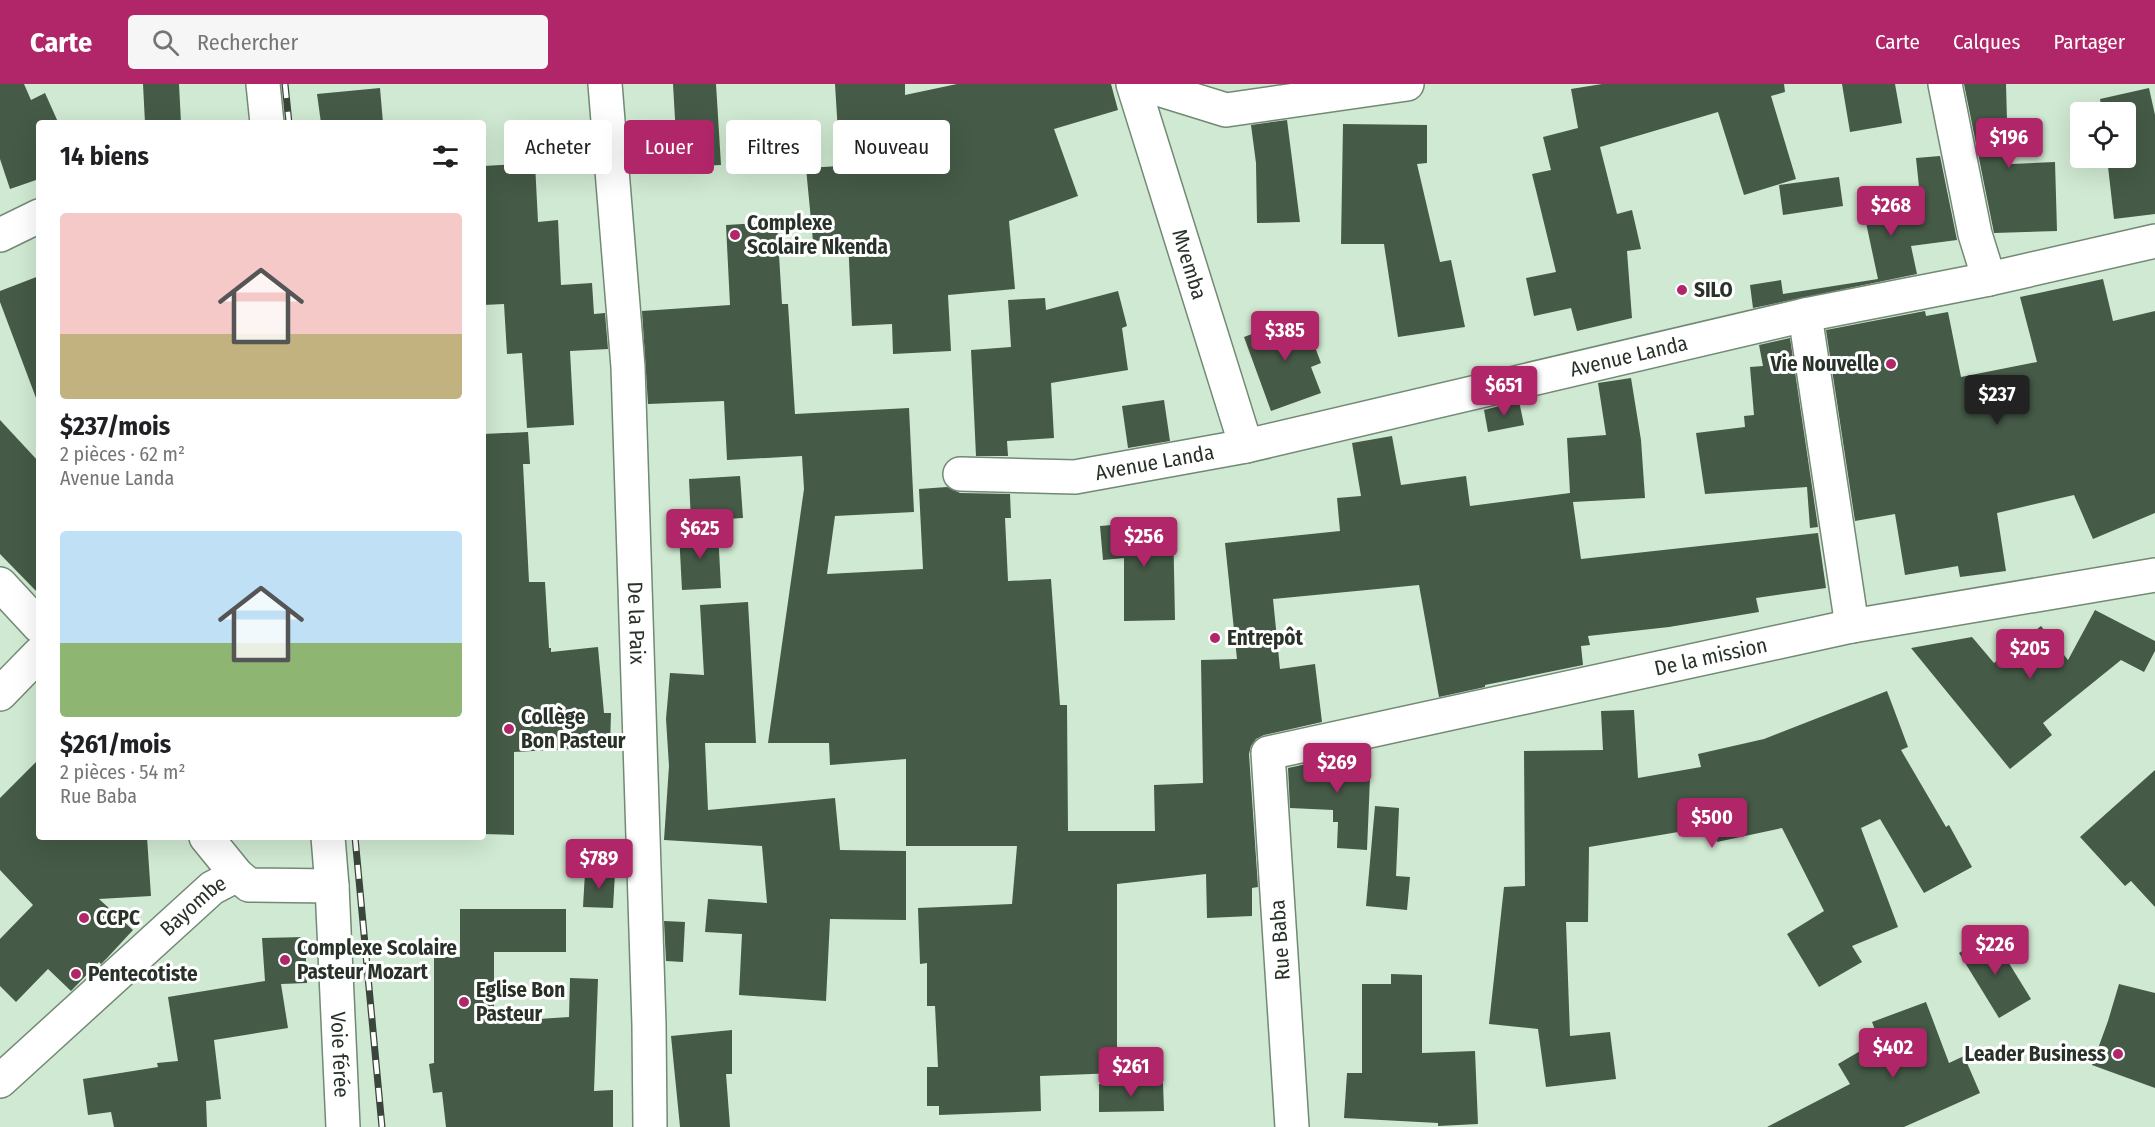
<!DOCTYPE html>
<html lang="fr">
<head>
<meta charset="utf-8">
<style>
	body { margin:0; font-family:"Fira Sans Condensed",sans-serif; background:#f6f6f6; color:#202124; height:100vh; display:flex; flex-direction:column; font-size:22px; white-space:nowrap }
	* { box-sizing:border-box; margin:0 }
	p { font-size:20px; color:#757577 }
	.icon { flex:none; width:33px; height:33px; fill:none; stroke:currentColor; stroke-width:2; stroke-linecap:round; stroke-linejoin:round }
	.map { position:relative; flex:1; overflow:hidden }
	.panel { position:absolute; left:36px; top:36px; width:450px; height:720px; display:flex; flex-direction:column; background:#fff; border-radius:6px; box-shadow:0 6px 24px #0002 }
	.panel>* { flex:none }
	.banner { position:absolute; left:504px; top:36px; width:570px; height:54px; display:flex; gap:12px }
	.controls { position:absolute; left:2070px; top:18px; display:grid; gap:12px }
	.controls a { display:grid; place-items:center; width:66px; height:66px; border-radius:6px; background:#fff; box-shadow:0 6px 24px #0002; font-size:30px }
	.price { position:absolute; translate:-50% -51px; padding:0 14px; border-radius:6px; background:#b02668; color:#fff; font-size:20px; line-height:39px; filter:drop-shadow(0 2px 3px #0008) }
	.price::after { content:''; position:absolute; left:50%; top:36px; width:18px; height:14px; margin-left:-9px; background:inherit; clip-path:polygon(0 0,100% 0,50% 100%) }
	.price.active { background:#222; color:#fff }
	ul { padding:0; list-style:none }
	li { display:grid; align-content:center; gap:12px; height:318px; padding:0 24px }
	li span { display:grid; place-items:center; height:186px; border-radius:6px; color:#555 }
	li>.icon { margin-inline-start:auto }
	span .icon { width:108px; height:108px; fill:#fffc; stroke-width:1 }
	li b { font-size:26px }
	h2 { display:flex; justify-content:space-between; align-items:center; height:72px; padding:0 24px; font-size:26px }
	.chip { padding:0 21px; border-radius:6px; background:#fff; box-shadow:0 6px 24px #0002; font-size:21px; line-height:54px }
	.chip.active { background:#b02668; color:#fff }
	header { display:flex; align-items:center; gap:36px; box-sizing:border-box; height:84px; padding:0 30px; background:#b02668; color:#fff }
	header strong { font-size:28px }
	nav { display:flex; gap:33px; margin-inline-start:auto; font-size:21px }
	.search { width:420px; height:54px; background:#f6f6f6; display:flex; align-items:center; gap:15px; box-sizing:border-box; padding:0 21px; border-radius:6px; color:#757577; font-size:22px }
	.map>svg:first-child { display:block }
</style>
</head>
<body>
<header>
<strong>Carte</strong>
<div class="search"><svg class="icon" aria-label="search" viewBox="0 0 24 24"><circle cx="10" cy="10" r="6"/><path d="M15 15l6 6"/></svg>Rechercher</div>
<nav><a>Carte</a><a>Calques</a><a>Partager</a></nav>
</header>
<div class="map">
<svg width="2155" height="1043" viewBox="0 0 2155 1043">
	<rect width="100%" height="100%" fill="#d0e9d2"/>
	<!-- building -->
	<g fill="#455a47">
		<path d="M0 0H24L31 16 45 9 58 38 39 39V95L10 105 0 75Z"/>
		<path d="M143 0H179L181 39H145Z"/>
		<path d="M673 0H716L721 81 655 84 653 54 676 52Z"/>
		<path d="M835 0H905V11L957 0H1111L1118 26 1054 45 1078 112 1009 137 1015 205 948 211 951 267 893 270 892 240 852 242 848 155 813 157 806 84 840 82Z"/>
		<path d="M1602 0H1784L1785 8 1771 12 1796 95 1744 111 1718 28 1600 63 1617 130 1632 126 1641 165 1627 167 1632 234 1577 247 1571 224 1534 232 1526 194 1556 188 1532 90 1551 86 1543 53 1578 44 1571 5Z"/>
		<path d="M1842 0H1895L1902 39 1850 48Z"/>
		<path d="M1964 0H2006L2008 73H2011V80L2055 78 2057 147 1994 149Z"/>
		<path d="M380 4 383 39H321L317 10Z"/>
		<path d="M2149 4 2155 31V130L2114 135 2107 74H2126V28H2102L2100 15Z"/>
		<path d="M1287 36 1300 138 1257 139 1256 79 1251 41Z"/>
		<path d="M1343 40 1427 41V79L1417 80 1440 178 1451 176 1465 243 1398 253 1384 160H1341Z"/>
		<path d="M1940 72 1957 156 1911 162 1917 190 1753 224 1750 201 1781 196 1783 210 1878 195 1865 134 1921 122 1916 74Z"/>
		<path d="M535 79 538 138 558 136 561 201 592 199 594 230 605 229 608 265 570 267 574 341 527 344 522 269 507 270 504 220 483 221V82Z"/>
		<path d="M1839 93 1843 122 1783 131 1779 101Z"/>
		<path d="M777 138 782 220H788L795 330 909 324 914 428 835 432 827 490 923 485 919 405 947 403 960 409 1010 410 1011 434H1005L1008 497 1051 495 1060 621H1067L1068 747H1155L1154 701 1203 699 1201 576 1237 575 1225 459 1340 447 1337 414 1361 412 1352 359 1392 352 1401 401 1466 392 1470 422 1570 409 1567 354 1606 351 1598 299 1631 294 1641 356 1645 414 1573 418 1581 475 1818 449 1826 504 1756 514 1759 528 1669 543 1588 552 1590 561 1581 562 1583 581 1485 601V603L1439 613 1419 501 1273 515 1280 585 1315 580 1322 638 1264 651 1256 655 1251 662 1249 670 1258 803 1252 804V832L1207 834 1206 790 1117 800V989L1040 992 1041 1027 939 1031V1022H927V983H938L935 922H927V879L920 880 918 824 1012 820 1017 762H906V675L830 681 829 659H768L804 405 802 372 727 376 724 317 648 320 642 227 730 221 726 141Z"/>
		<path d="M39 192V313L36 314 0 218V207Z"/>
		<path d="M2103 195 2113 237 2155 227V429L2093 455 2074 411 1997 429 2006 487 1960 493 1958 482 1905 491 1895 430 1855 437 1826 246 1925 227 1926 232 1948 228 1961 293 2037 278 2020 213Z"/>
		<path d="M1118 207 1127 242 1122 244 1128 286 1051 299 1054 354 1007 357 1008 372H976L971 266 1011 263 1008 216 1045 214 1046 226Z"/>
		<path d="M1303 231 1321 279 1311 283 1321 309 1271 327 1244 253Z"/>
		<path d="M1790 254 1818 443 1810 444 1807 403 1705 410 1696 349 1745 343 1744 332 1754 331 1750 283 1763 282 1759 261Z"/>
		<path d="M1164 316 1170 357 1128 364 1122 322Z"/>
		<path d="M1519 317 1524 341 1488 348 1484 326Z"/>
		<path d="M0 336 39 378V510L0 470Z"/>
		<path d="M528 348 530 380H523L529 498H545L549 564H551V568L598 563 604 629H611L610 663 514 668V751L483 750V350Z"/>
		<path d="M740 392 743 434 691 437 689 395Z"/>
		<path d="M1173 436 1175 536 1124 537V474L1103 476 1100 442Z"/>
		<path d="M718 447 721 504 682 506 679 449Z"/>
		<path d="M748 518 756 659H705L708 726 835 714 840 766 906 767V836L830 835 826 917 739 911 742 850 705 848 708 815 767 819 762 762 664 756 669 682 666 635 670 589 704 591 700 521Z"/>
		<path d="M2095 526 2155 557V567L2144 588 2121 576 2043 639 2052 651 2010 685 1911 564 1972 553 1994 579 2041 542 2068 576Z"/>
		<path d="M1887 607 1908 663 1901 666 1946 743 1949 741 1972 783 1924 809 1880 735 1861 744 1898 843 1852 862 1862 878 1819 903 1787 850 1824 827 1782 744 1717 758 1714 742 1589 763 1588 838H1566L1570 952 1610 948 1616 995 1546 1003 1538 945 1489 940 1504 803 1525 802 1524 667 1603 666 1601 627 1634 626 1638 694 1701 683 1698 670 1764 655Z"/>
		<path d="M1352 670H1371L1367 766 1337 764 1338 738H1333V726L1290 724 1288 684Z"/>
		<path d="M39 675V753H147L151 812 99 815 133 846 108 873 101 880 99 878 71 907 48 885 16 918 0 902V855L33 821 0 786V714Z"/>
		<path d="M2155 686V823L2131 797 2125 802 2080 753Z"/>
		<path d="M1375 722 1399 724 1396 792 1410 793 1407 826 1366 822Z"/>
		<path d="M585 788 615 789 613 824 583 823Z"/>
		<path d="M460 825H566V868H494V938L569 933 570 894 598 895 594 1007 613 1006V1043H446L442 1008 433 1009 429 980 434 979V873H460Z"/>
		<path d="M664 837 685 838 683 878 666 877Z"/>
		<path d="M1991 850 2031 915 1999 934 1959 869Z"/>
		<path d="M305 853 307 899 281 900 288 944 214 956 221 1015 206 1017 207 1043H114L111 1028 88 1031 83 995 158 983 157 979 178 977 168 913 265 897 262 854Z"/>
		<path d="M1391 890 1422 891V969L1475 967 1478 1040 1438 1042V1039L1344 1034 1347 989H1362V900H1391Z"/>
		<path d="M2119 900 2155 909V1004L2092 981 2108 937Z"/>
		<path d="M1926 918 1949 979 1964 972 1980 1009 1904 1043H1767L1850 1000 1838 980 1879 956 1872 938Z"/>
		<path d="M732 946V990H726L730 1043H680L671 952Z"/>
		<path d="M1163 999 1164 1027 1099 1028V1000Z"/>
	</g>
	<g fill="none" stroke-linecap="round" stroke-linejoin="round">
		<defs>
			<g id="minor">
				<path d="M263 0 267 39"/>
				<path id="s1" d="M1133 0 1246 362"/>
				<path d="M1142 0 1226 26 1407 0"/>
				<path d="M1945 0 1975 150 1989 195"/>
				<path d="M0 151 39 132"/>
				<path d="M1805 231 1852 542"/>
				<path id="s2" d="M960 390 1075 393 1246 362 1805 231 1989 195 2155 157"/>
				<path d="M0 500 39 542"/>
				<path d="M0 610 39 570"/>
				<path d="M206 753 237 791"/>
				<path id="s3" d="M328 753 332 802 343 1043"/>
				<path id="s4" d="M0 997 212 804 237 791 249 801 332 802"/>
				<path id="s5" d="M1292 1043 1268 669 1852 542 2155 491"/>
			</g>
			<g id="tertiary">
				<path id="s6" d="M605 0 628 283 649 941 650 1043"/>
			</g>
		</defs>
		<!-- minor casing -->
		<use href="#minor" stroke="#728974" stroke-width="36"/>
		<!-- tertiary casing -->
		<use href="#tertiary" stroke="#728974" stroke-width="36"/>
		<!-- minor -->
		<use href="#minor" stroke="#fff" stroke-width="33"/>
		<!-- tertiary -->
		<use href="#tertiary" stroke="#fff" stroke-width="33"/>
		<defs>
			<g id="rail">
				<path d="M285 0 289 39"/>
				<path d="M355 753 382 1043"/>
			</g>
		</defs>
		<!-- rail casing -->
		<use href="#rail" stroke="#3b463b" stroke-width="7"/>
		<!-- rail -->
		<use href="#rail" stroke="#fff" stroke-width="4.5" stroke-dasharray="14" stroke-linecap="butt"/>
	</g>
	<!-- markers -->
	<g fill="#b02668" stroke="#fff" stroke-width="2">
		<circle cx="735" cy="151" r="6"/>
		<circle cx="1682" cy="206" r="6"/>
		<circle cx="1891" cy="280" r="6"/>
		<circle cx="1215" cy="554" r="6"/>
		<circle cx="509" cy="645" r="6"/>
		<circle cx="84" cy="834" r="6"/>
		<circle cx="285" cy="876" r="6"/>
		<circle cx="76" cy="890" r="6"/>
		<circle cx="464" cy="918" r="6"/>
		<circle cx="2118" cy="970" r="6"/>
	</g>
	<g text-anchor="middle" dominant-baseline="central" stroke-width="6" stroke-linejoin="round" paint-order="stroke">
		<!-- poi labels -->
		<g font-size="21" font-weight="bold" fill="#293229" stroke="#fff" text-anchor="start">
			<text x="747" y="139">Complexe<tspan x="747" dy="24">Scolaire Nkenda</tspan></text>
			<text x="1694" y="206">SILO</text>
			<text x="1879" y="280" text-anchor="end">Vie Nouvelle</text>
			<text x="1227" y="554">Entrepôt</text>
			<text x="521" y="633">Collège<tspan x="521" dy="24">Bon Pasteur</tspan></text>
			<text x="96" y="834">CCPC</text>
			<text x="297" y="864">Complexe Scolaire<tspan x="297" dy="24">Pasteur Mozart</tspan></text>
			<text x="88" y="890">Pentecotiste</text>
			<text x="476" y="906">Eglise Bon<tspan x="476" dy="24">Pasteur</tspan></text>
			<text x="2106" y="970" text-anchor="end">Leader Business</text>
		</g>
		<!-- street labels -->
		<g font-size="21" fill="#293229" stroke="#fff">
			<text stroke="none"><textPath href="#s1" startOffset="189">Mvemba</textPath></text>
			<text stroke="none"><textPath href="#s2" startOffset="682">Avenue Landa</textPath></text>
			<text stroke="none"><textPath href="#s2" startOffset="196">Avenue Landa</textPath></text>
			<text stroke="none"><textPath href="#s6" startOffset="540">De la Paix</textPath></text>
			<text stroke="none"><textPath href="#s5" startOffset="828">De la mission</textPath></text>
			<text stroke="none"><textPath href="#s4" startOffset="261">Bayombe</textPath></text>
			<text transform="translate(1280 856) rotate(-94)">Rue Baba</text>
			<text stroke="none"><textPath href="#s3" startOffset="218">Voie férée</textPath></text>
		</g>
	</g>
</svg>
<div class="controls">
<a><svg class="icon" aria-label="locate" viewBox="0 0 24 24"><circle cx="12" cy="12" r="6"/><path d="M12 2v4M12 18v4M2 12h4M18 12h4"/></svg></a>
</div>
<b class="price" style="left:2009px;top:85px">$196</b>
<b class="price" style="left:1891px;top:153px">$268</b>
<b class="price" style="left:1285px;top:278px">$385</b>
<b class="price" style="left:1504px;top:333px">$651</b>
<b class="price active" style="left:1997px;top:342px">$237</b>
<b class="price" style="left:700px;top:476px">$625</b>
<b class="price" style="left:1144px;top:484px">$256</b>
<b class="price" style="left:2030px;top:596px">$205</b>
<b class="price" style="left:1337px;top:710px">$269</b>
<b class="price" style="left:1712px;top:765px">$500</b>
<b class="price" style="left:599px;top:806px">$789</b>
<b class="price" style="left:1995px;top:892px">$226</b>
<b class="price" style="left:1893px;top:995px">$402</b>
<b class="price" style="left:1131px;top:1014px">$261</b>
<div class="banner">
<a class="chip">Acheter</a>
<a class="chip active">Louer</a>
<a class="chip">Filtres</a>
<a class="chip">Nouveau</a>
</div>
<section class="panel">
<h2>14 biens<svg class="icon" aria-label="filters" viewBox="0 0 24 24"><path d="M4 7h16M4 17h16"/><circle cx="9" cy="7" r="2"/><circle cx="15" cy="17" r="2"/></svg></h2>
<ul>
<li><span style="background:linear-gradient(#f6c9c9 65%,#c2b280 0)"><svg class="icon" aria-label="home" viewBox="0 0 24 24"><path d="M3 11l9-7 9 7M6 9v11h12V9"/></svg></span><div><b>$237/mois</b><p>2 pièces · 62 m²</p><p>Avenue Landa</p></div></li>
<li><span style="background:linear-gradient(#bfe0f5 60%,#8fb573 0)"><svg class="icon" aria-label="home" viewBox="0 0 24 24"><path d="M3 11l9-7 9 7M6 9v11h12V9"/></svg></span><div><b>$261/mois</b><p>2 pièces · 54 m²</p><p>Rue Baba</p></div></li>
</ul>
</section>
</div>
</body>
</html>
